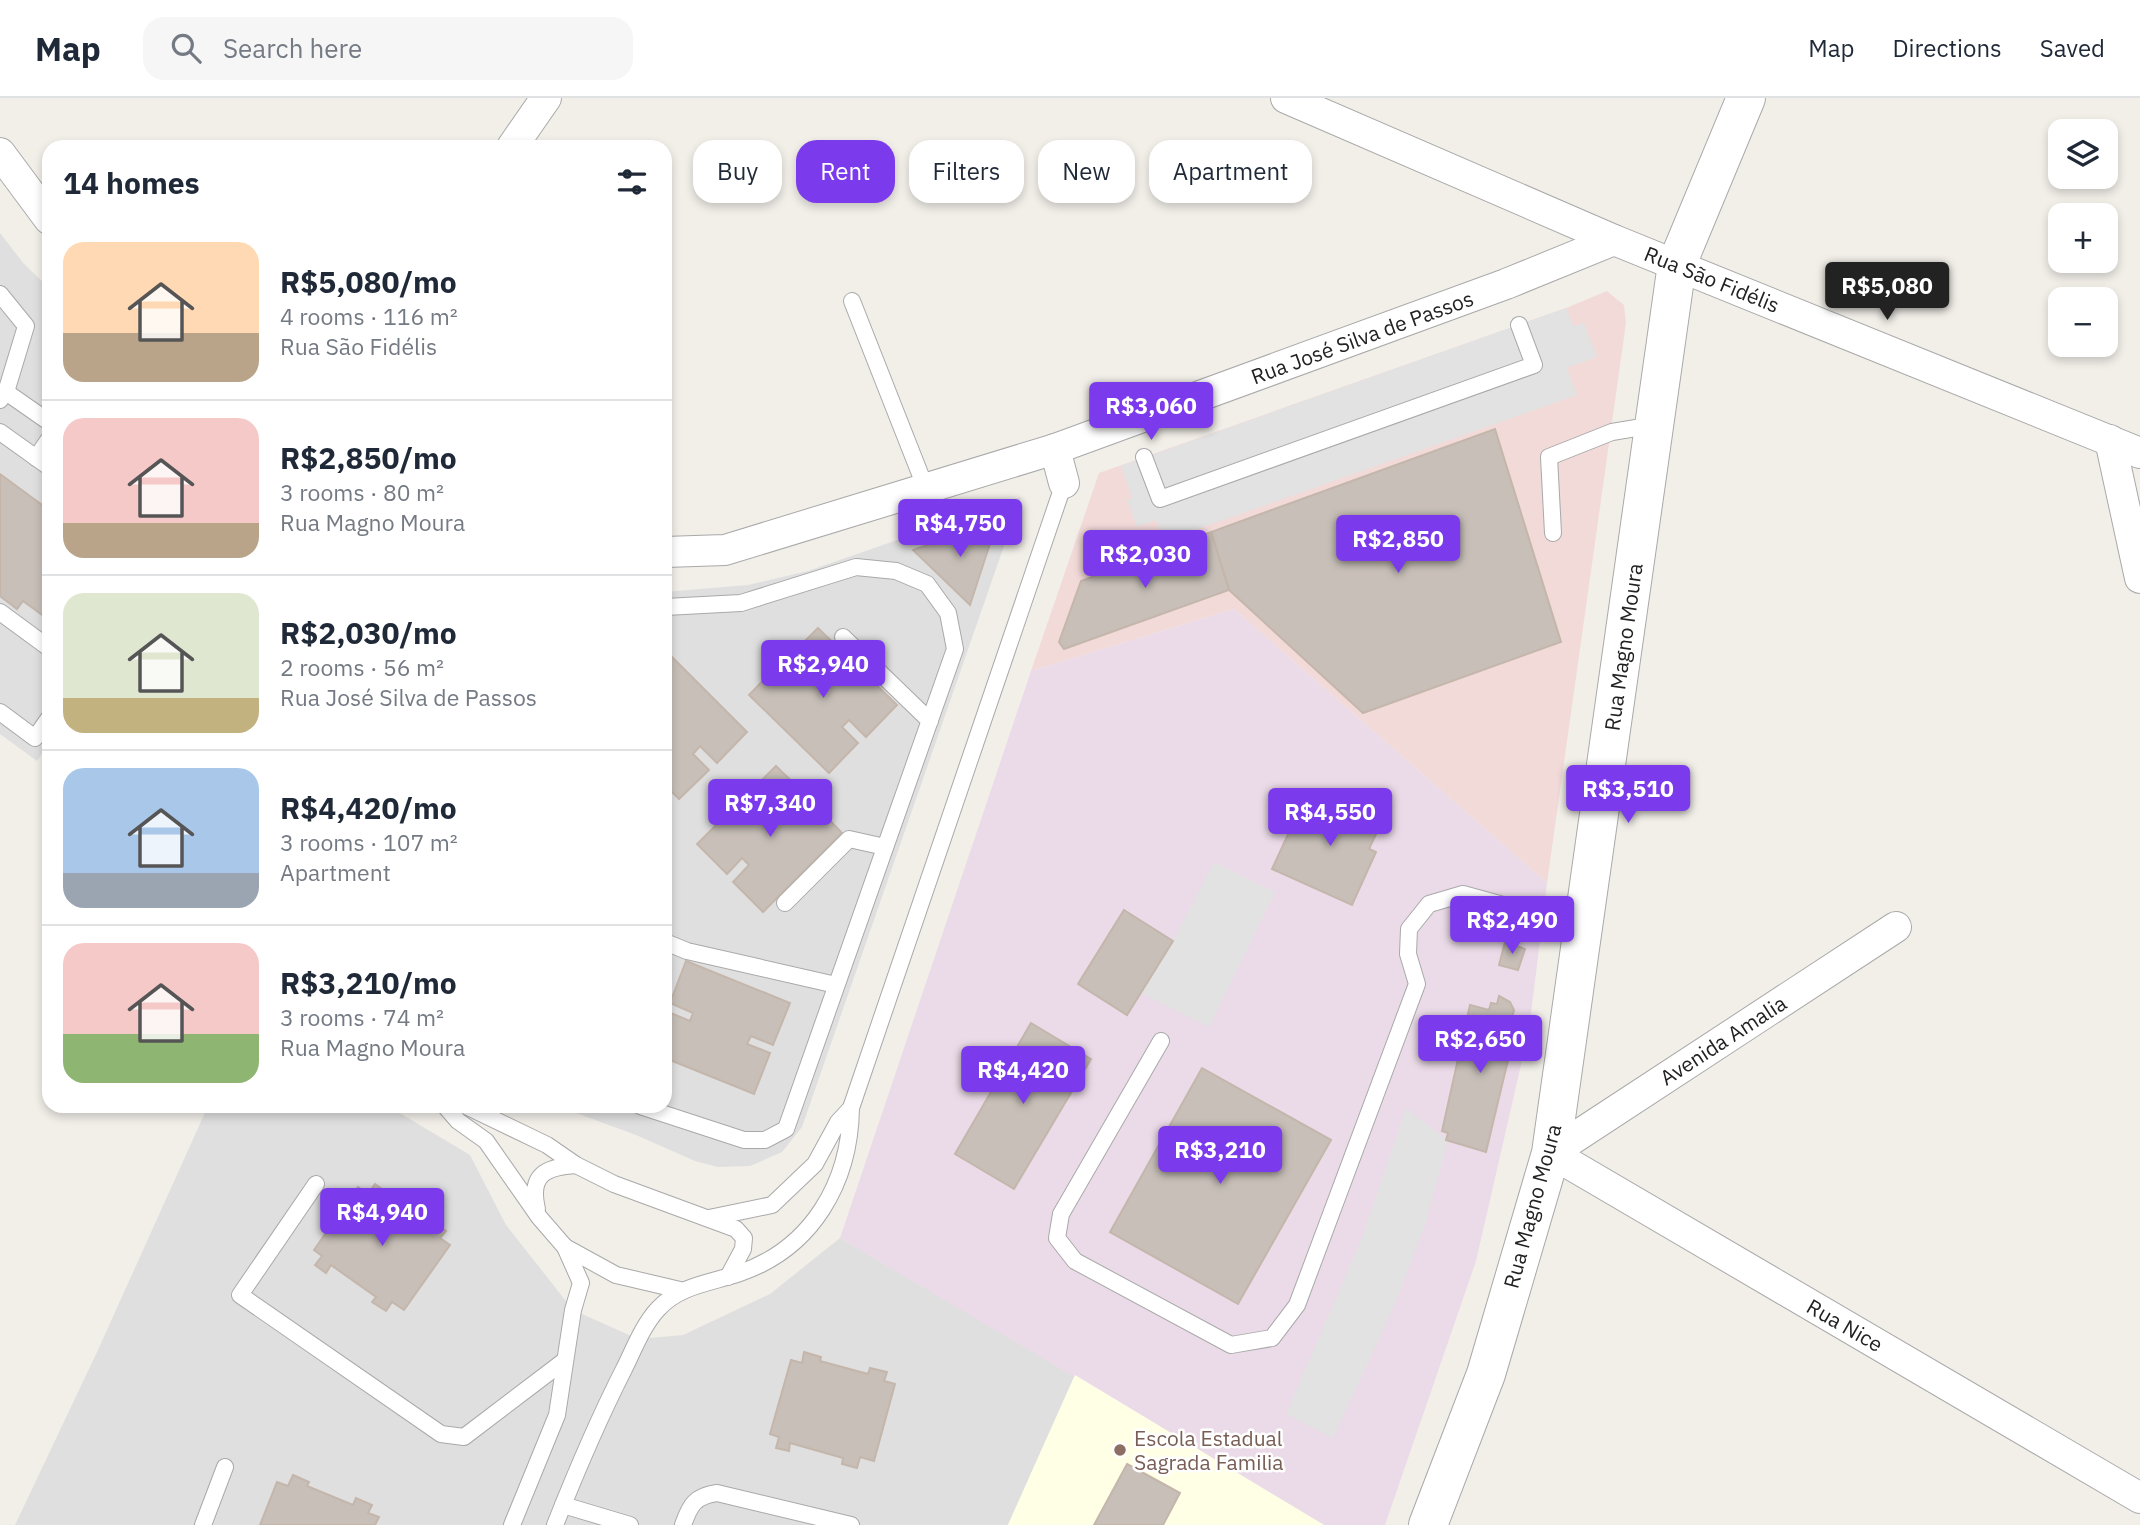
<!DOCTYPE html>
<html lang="en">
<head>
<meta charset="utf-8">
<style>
	body { margin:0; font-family:"IBM Plex Sans",sans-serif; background:#f6f6f7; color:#1f2937; height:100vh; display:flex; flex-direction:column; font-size:26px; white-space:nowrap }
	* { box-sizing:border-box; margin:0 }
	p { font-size:23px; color:#747a83 }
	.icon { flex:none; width:38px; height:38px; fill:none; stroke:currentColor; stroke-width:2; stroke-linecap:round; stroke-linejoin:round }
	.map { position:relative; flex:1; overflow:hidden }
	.drawer { position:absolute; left:42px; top:42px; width:630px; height:973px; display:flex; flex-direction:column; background:#fff; border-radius:21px; box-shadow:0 4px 10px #0003 }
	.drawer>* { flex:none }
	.hud { position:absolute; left:693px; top:42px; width:665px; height:63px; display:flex; gap:14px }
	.tools { position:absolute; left:2048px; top:21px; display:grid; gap:14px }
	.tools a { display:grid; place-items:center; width:70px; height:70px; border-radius:14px; background:#fff; box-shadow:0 4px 10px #0003; font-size:35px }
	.price { position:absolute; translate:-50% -60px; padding:0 16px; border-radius:7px; background:#7c3aed; color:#fff; font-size:23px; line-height:46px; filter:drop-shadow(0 2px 4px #0008) }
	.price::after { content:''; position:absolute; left:50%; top:42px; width:21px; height:16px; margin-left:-10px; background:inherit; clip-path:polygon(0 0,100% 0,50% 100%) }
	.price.on { background:#222; color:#fff }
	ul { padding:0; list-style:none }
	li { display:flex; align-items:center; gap:21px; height:175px; padding:0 21px }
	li+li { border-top:2px solid #e0e1e3 }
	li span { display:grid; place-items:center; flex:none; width:196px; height:140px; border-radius:21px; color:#555 }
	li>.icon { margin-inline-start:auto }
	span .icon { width:84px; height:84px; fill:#fffc; stroke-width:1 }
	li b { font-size:30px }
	h2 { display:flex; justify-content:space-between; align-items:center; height:84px; padding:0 21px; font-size:30px }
	.chip { padding:0 24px; border-radius:21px; background:#fff; box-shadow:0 4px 10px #0003; font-size:24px; line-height:63px }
	.chip.on { background:#7c3aed; color:#fff }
	header { display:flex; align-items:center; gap:42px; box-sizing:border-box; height:98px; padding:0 35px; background:#fff; border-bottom:2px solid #e0e1e3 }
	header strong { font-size:33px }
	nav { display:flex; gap:38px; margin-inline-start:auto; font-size:24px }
	.search { width:490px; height:63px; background:#f6f6f7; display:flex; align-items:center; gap:18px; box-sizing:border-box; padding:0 24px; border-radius:21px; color:#747a83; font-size:26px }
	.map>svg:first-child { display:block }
</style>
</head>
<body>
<header>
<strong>Map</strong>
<div class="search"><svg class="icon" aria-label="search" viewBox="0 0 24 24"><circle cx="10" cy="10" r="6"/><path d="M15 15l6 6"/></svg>Search here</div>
<nav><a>Map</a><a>Directions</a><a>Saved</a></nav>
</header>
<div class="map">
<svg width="2140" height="1427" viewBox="0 0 2140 1427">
	<rect width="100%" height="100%" fill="#f2efe9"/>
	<!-- residential -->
	<g fill="#e0dfdf">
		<path d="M0 135 24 166 49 190V646L37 663 0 636Z"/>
		<path d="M1021 399 802 1029 782 1054 750 1068 718 1069 695 1063 636 1037 557 1008H665V494L748 487 808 473Z"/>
		<path d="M208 1008H388L470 1057 506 1127 573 1212 638 1241 683 1237 770 1196 840 1140 1075 1277 1008 1427H15L97 1254Z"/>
	</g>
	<!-- commercial -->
	<path fill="#f2dad9" d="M1607 193 1624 207 1626 225 1547 785 1234 511 1031 573 1099 375 1566 210Z"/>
	<!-- industrial -->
	<path fill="#ebdbe8" d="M1234 511 1547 785 1529 932 1476 1163 1385 1427H1324L840 1140 1031 573Z"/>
	<!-- education -->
	<path fill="#ffffe5" d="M1075 1277 1324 1427H1008Z"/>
	<!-- parking -->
	<g fill="#e2e2e2">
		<path d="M1566 210 1573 228 1584 225 1597 259 1567 270 1577 297 1164 443 1156 422 1137 429 1127 402 1132 400 1121 368Z"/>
		<path d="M1214 764 1275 794 1209 929 1141 895 1173 843Z"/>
		<path d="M1406 1010 1448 1043 1425 1127 1394 1208 1333 1340 1286 1316 1363 1137Z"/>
	</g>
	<!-- building -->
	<g fill="#c7bfb8" stroke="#c4b6ab" stroke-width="2">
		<path d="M1495 331 1561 544 1363 615 1229 492 1211 434Z"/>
		<path d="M0 376 49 412V522L23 503 17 511 0 498Z"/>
		<path d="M997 424 970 507 913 452Z"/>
		<path d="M1211 434 1229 492 1064 551 1059 544 1081 483Z"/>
		<path d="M818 530 897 607 866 639 849 622 842 629 858 645 829 675 749 597 781 564 799 582 806 575 789 559Z"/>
		<path d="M669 556 747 634 717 665 700 648 693 656 709 672 679 701 665 687V560Z"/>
		<path d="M776 668 807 698 790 716 795 722 813 705 842 735 763 814 733 784 749 767 742 760 727 776 697 746Z"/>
		<path d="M1320 692 1383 721 1369 751 1376 754 1352 807 1272 771 1296 719 1306 724Z"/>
		<path d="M1124 812 1173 843 1127 917 1078 886Z"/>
		<path d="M1505 844 1525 851 1518 872 1499 867Z"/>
		<path d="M686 863 790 905 773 947 751 938 747 946 770 955 754 996 665 960 666 913 690 923 693 915 670 905Z"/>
		<path d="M1499 898 1510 904 1514 912 1509 931 1515 933 1486 1054 1446 1042 1448 1035 1442 1033 1470 907 1489 912 1491 905 1497 906Z"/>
		<path d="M1031 925 1091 961 1014 1091 955 1056Z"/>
		<path d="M1202 970 1331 1042 1238 1206 1110 1134Z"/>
		<path d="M375 1086 389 1096 386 1100 427 1129 431 1123 446 1133 440 1140 450 1147 404 1212 392 1204 386 1213 372 1204 376 1199 331 1167 326 1175 315 1167 322 1158 314 1152 358 1089 368 1096Z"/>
		<path d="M804 1254 821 1259 820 1263 868 1276 870 1270 887 1274 884 1283 895 1286 874 1363 860 1359 857 1370 842 1366 843 1360 790 1345 789 1353 776 1350 779 1339 770 1336 791 1262 802 1265Z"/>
		<path d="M1127 1366 1180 1395 1163 1427H1094Z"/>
		<path d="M293 1377 309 1384 307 1388 353 1407 356 1400 372 1407 368 1415 379 1419 375 1427H260L277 1384 288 1388Z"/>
	</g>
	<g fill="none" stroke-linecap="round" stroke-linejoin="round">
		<defs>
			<g id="service">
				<path d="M0 196 26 228 6 294 0 302"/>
				<path d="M852 203 926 391"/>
				<path d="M6 294 49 324"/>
				<path d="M0 334 49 369"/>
				<path d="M1144 359 1160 401 1534 267 1519 227"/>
				<path d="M36 360 49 341"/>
				<path d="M1553 435 1549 359 1612 334 1654 327"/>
				<path d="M0 514 49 550"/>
				<path d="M843 539 930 623"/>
				<path d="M0 614 35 640 49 620"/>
				<path d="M785 805 849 741 885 749"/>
				<path d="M665 844 687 853 836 887"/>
				<path d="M1161 943 1061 1116 1057 1140 1075 1163 1231 1247 1272 1240 1297 1207 1417 886 1408 856 1409 831 1429 806 1463 796 1543 818 1585 819"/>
				<path d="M445 1008 458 1023 486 1043 539 1119 565 1149 581 1185 573 1212 557 1317 512 1427"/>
				<path d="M466 1008 547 1047 576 1067 614 1086 736 1131 744 1140 743 1151 728 1179"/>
				<path d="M640 1008 744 1042H765L786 1031 955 551 948 515 927 486 896 473 856 469 741 505 665 509"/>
				<path d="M851 1010 1064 385"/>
				<path d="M316 1086 240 1197 441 1336 464 1339 564 1263"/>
				<path d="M537 1111C529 1077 545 1069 576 1067"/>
				<path d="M565 1149 616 1177 680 1192"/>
				<path d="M563 1407 630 1427"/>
				<path d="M203 1427 225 1369"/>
				<path d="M555 1427C576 1374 598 1322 624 1271 634 1251 643 1227 658 1211 680 1187 711 1185 740 1175 812 1150 850 1085 851 1010L838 1024 815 1066 772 1107 709 1120"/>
				<path d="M683 1427C690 1407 695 1398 717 1395L851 1427"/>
			</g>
			<g id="minor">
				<path d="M1286 0 1614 142 2140 355"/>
				<path d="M512 49 546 0"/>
				<path d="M0 55 49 121"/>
				<path d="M2110 342 2140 480"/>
				<path d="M1055 351 1064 385"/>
				<path d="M665 454 725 452 1055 351 1506 186 1614 142"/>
				<path d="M1896 829 1551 1055 2140 1400"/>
			</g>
			<path id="tertiary" d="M1428 1427 1486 1276 1551 1055 1677 166 1746 0"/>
		</defs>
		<!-- service casing -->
		<use href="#service" stroke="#a9a9a9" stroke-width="18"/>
		<!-- minor casing -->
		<use href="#minor" stroke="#a9a9a9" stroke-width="32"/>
		<!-- tertiary casing -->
		<use href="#tertiary" stroke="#a9a9a9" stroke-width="40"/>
		<!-- service -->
		<use href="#service" stroke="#fff" stroke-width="16"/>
		<!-- minor -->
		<use href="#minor" stroke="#fff" stroke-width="30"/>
		<!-- tertiary -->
		<use href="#tertiary" stroke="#fff" stroke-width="38"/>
	</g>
	<!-- markers -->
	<circle fill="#8d6e63" stroke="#fff" stroke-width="2.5" cx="1120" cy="1352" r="7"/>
	<g text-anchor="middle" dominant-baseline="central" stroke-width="5" stroke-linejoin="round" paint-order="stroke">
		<!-- street labels -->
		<g font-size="21" fill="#222" stroke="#fff">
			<text transform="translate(1712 181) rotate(22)">Rua São Fidélis</text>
			<text transform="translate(1362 239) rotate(-20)">Rua José Silva de Passos</text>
			<text transform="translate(1623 549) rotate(-82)">Rua Magno Moura</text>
			<text transform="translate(1723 942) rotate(-33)">Avenida Amalia</text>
			<text transform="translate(1532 1108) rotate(-75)">Rua Magno Moura</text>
			<text transform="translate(1845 1227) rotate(30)">Rua Nice</text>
		</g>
		<!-- education labels -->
		<g font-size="21" fill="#785e54" stroke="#fff" text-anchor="start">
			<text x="1134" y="1340">Escola Estadual<tspan x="1134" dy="24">Sagrada Familia</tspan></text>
		</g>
	</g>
</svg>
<div class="tools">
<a><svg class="icon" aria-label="layers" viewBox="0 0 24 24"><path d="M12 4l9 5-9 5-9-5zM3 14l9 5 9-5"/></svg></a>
<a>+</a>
<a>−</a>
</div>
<b class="price on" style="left:1887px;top:224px">R$5,080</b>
<b class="price" style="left:1151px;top:344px">R$3,060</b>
<b class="price" style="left:960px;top:461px">R$4,750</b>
<b class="price" style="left:1398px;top:477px">R$2,850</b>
<b class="price" style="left:1145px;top:492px">R$2,030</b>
<b class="price" style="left:823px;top:602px">R$2,940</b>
<b class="price" style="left:1628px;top:727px">R$3,510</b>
<b class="price" style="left:770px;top:741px">R$7,340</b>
<b class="price" style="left:1330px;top:750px">R$4,550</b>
<b class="price" style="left:1512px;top:858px">R$2,490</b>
<b class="price" style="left:1480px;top:977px">R$2,650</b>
<b class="price" style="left:1023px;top:1008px">R$4,420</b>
<b class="price" style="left:1220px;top:1088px">R$3,210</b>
<b class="price" style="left:382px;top:1150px">R$4,940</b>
<div class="hud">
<a class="chip">Buy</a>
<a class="chip on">Rent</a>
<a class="chip">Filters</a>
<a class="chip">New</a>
<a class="chip">Apartment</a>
</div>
<section class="drawer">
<h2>14 homes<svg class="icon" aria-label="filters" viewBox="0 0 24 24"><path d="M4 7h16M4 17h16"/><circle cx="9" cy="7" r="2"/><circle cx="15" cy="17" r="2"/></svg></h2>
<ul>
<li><span style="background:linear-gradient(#ffd9b3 65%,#b9a48a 0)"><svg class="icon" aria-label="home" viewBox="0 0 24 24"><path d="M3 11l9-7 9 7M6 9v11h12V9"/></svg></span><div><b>R$5,080/mo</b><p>4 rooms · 116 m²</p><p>Rua São Fidélis</p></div></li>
<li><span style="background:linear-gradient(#f6c9c9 75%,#b9a48a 0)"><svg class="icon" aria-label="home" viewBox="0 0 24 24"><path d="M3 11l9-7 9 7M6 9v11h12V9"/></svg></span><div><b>R$2,850/mo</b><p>3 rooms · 80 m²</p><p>Rua Magno Moura</p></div></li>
<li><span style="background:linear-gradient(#dfe7d0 75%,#c2b280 0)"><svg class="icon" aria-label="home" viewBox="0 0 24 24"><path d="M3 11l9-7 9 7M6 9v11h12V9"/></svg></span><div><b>R$2,030/mo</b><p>2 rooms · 56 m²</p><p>Rua José Silva de Passos</p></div></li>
<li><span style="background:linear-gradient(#a9c7e8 75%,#9aa5b1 0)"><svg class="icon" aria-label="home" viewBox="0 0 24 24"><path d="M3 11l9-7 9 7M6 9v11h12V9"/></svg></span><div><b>R$4,420/mo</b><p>3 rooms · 107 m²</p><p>Apartment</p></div></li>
<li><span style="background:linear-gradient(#f6c9c9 65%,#8fb573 0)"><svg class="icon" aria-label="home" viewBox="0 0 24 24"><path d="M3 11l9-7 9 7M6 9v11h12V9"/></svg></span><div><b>R$3,210/mo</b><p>3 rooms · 74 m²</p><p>Rua Magno Moura</p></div></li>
</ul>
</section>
</div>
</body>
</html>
